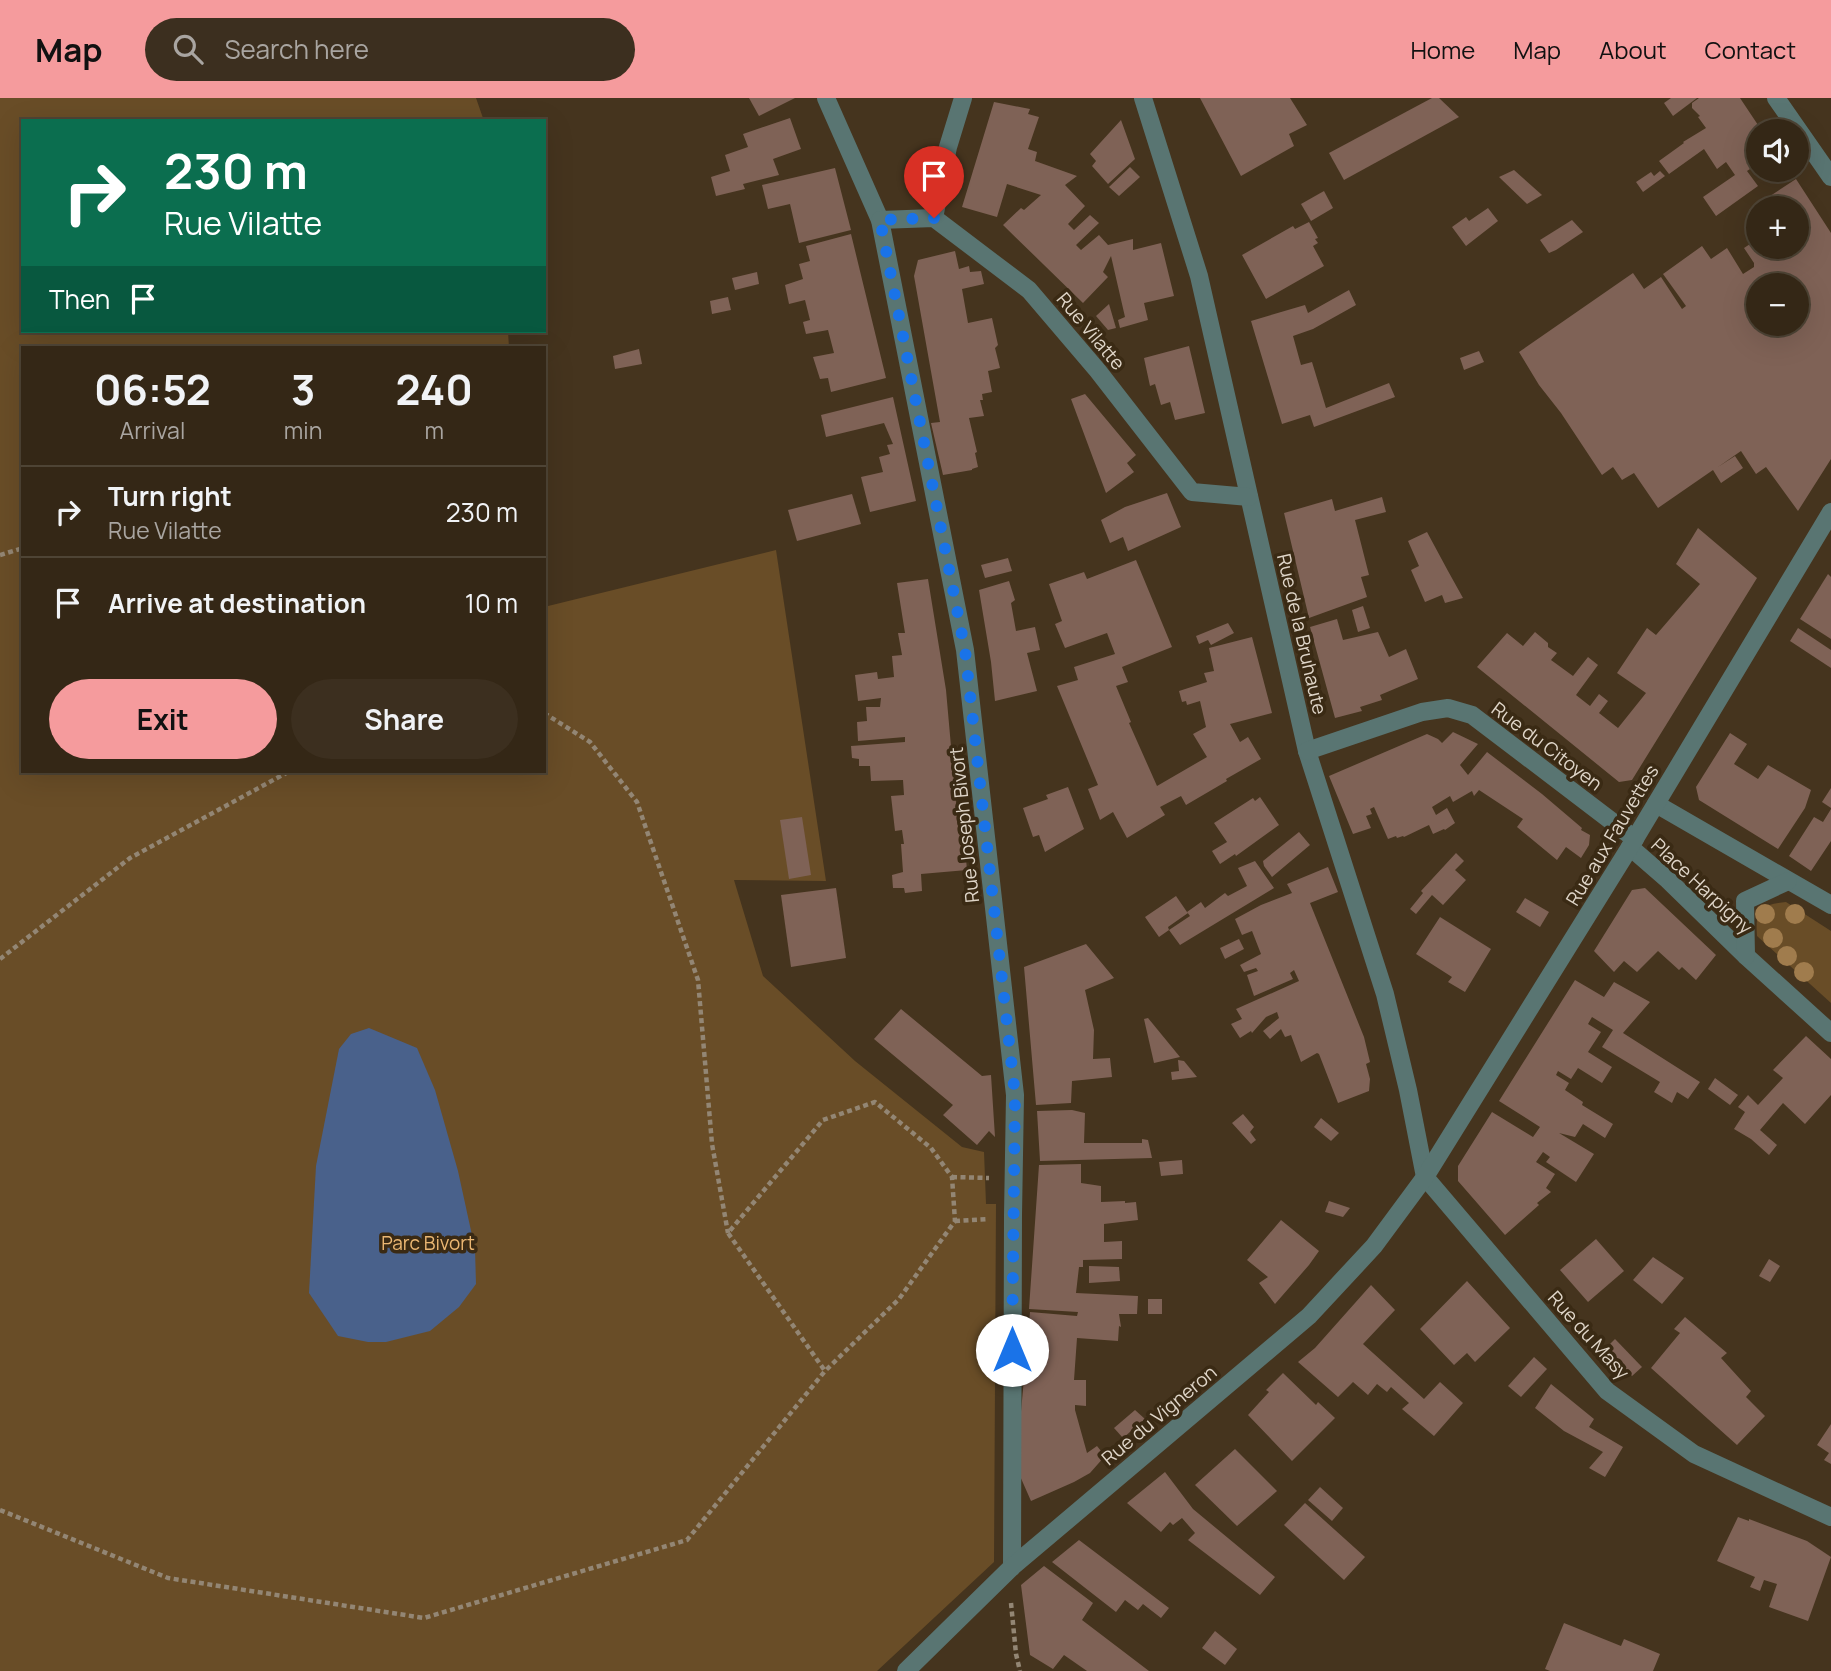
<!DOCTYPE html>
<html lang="en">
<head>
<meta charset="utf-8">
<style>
  :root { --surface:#342716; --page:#3c2f1f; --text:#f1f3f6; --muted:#a9a5a1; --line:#4e4435; --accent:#f59b9d }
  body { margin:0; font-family:Manrope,sans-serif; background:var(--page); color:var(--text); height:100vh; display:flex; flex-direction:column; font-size:26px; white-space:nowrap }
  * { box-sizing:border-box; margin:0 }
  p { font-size:23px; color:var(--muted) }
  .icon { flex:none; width:38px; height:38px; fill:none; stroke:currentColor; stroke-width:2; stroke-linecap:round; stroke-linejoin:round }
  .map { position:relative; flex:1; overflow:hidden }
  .details { position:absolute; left:21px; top:248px; width:525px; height:427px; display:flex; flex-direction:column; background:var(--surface); border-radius:0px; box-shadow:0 7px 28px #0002,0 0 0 2px var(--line) }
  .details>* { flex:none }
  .top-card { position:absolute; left:21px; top:21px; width:525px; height:214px; border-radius:0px; box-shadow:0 7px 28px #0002,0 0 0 2px var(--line); background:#0b6e4f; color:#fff; overflow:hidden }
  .fabs { position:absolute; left:1746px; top:21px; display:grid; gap:14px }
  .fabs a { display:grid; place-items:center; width:63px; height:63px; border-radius:50%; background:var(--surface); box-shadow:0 7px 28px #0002,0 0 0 2px var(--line); font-size:35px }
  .pin { position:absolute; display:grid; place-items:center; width:60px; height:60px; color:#fff; margin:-72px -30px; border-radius:50% 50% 50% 0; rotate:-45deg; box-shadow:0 0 7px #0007 }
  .pin .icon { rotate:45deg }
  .me { position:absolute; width:77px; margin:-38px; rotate:0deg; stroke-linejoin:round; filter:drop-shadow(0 0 5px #0008) }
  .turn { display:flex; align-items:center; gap:24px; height:147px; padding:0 28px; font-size:32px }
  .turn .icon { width:91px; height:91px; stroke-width:2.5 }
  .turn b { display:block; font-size:49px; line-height:60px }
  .then { display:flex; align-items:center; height:66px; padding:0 28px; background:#0003; gap:14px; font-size:26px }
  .eta { display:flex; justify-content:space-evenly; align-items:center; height:119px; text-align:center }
  .eta b { font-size:42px; font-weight:700; line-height:49px }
  .primary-button { display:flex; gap:14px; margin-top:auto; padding:14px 28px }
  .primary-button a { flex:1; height:80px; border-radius:42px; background:var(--accent); color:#111; font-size:28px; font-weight:700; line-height:80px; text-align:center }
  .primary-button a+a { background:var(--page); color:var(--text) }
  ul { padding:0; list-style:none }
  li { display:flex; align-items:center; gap:21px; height:91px; padding:0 28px; border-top:2px solid var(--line) }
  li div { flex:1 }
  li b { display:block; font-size:26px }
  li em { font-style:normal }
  header { display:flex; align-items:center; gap:42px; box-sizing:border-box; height:98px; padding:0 35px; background:var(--accent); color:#111 }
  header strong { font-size:33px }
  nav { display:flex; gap:38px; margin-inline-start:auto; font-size:24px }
  .search { width:490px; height:63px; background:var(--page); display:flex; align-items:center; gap:18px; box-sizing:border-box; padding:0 24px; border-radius:38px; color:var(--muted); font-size:26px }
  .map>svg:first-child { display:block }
  .green { fill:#694d27 }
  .water { fill:#49618b }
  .building { fill:#7f6256; fill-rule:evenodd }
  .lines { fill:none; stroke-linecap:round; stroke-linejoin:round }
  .path { stroke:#938674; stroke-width:4.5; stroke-dasharray:5 3.5; stroke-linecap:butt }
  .minor { stroke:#597572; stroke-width:18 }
  .tree { fill:#a07c4d }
  .route { stroke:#1a73e8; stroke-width:12; stroke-dasharray:0 21.6 }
  .labels { text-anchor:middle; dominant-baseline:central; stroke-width:7; stroke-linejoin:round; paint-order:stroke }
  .street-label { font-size:19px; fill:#dfd5c8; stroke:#3a2a14 }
  .park-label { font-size:19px; fill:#ebb773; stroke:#3a2a14 }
</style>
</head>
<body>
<header>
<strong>Map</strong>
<div class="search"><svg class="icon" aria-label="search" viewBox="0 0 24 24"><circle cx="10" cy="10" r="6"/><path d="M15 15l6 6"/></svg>Search here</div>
<nav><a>Home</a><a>Map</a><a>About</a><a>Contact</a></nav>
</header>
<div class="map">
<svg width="1831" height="1573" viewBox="0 0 1831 1573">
  <rect width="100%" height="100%" fill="#45341e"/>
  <g class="green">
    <polygon points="0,0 476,0 484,23 23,23 23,233 508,233 509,250 23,250 23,674 544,674 544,509 776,452 826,783 734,782 763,878 855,963 962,1049 984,1054 986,1106 996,1106 994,1464 877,1573 0,1573"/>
    <path d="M1786 804 1831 833V905L1757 838C1755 811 1760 807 1786 804Z"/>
  </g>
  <polygon class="water" points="369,930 417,950 435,992 458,1073 475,1151 476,1186 459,1209 430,1233 386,1244 368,1244 338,1238 309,1195 316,1068 339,951 351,936"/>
  <g class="building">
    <polygon points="749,0 795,0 759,18"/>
    <polygon points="1200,0 1290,0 1307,27 1289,36 1294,48 1241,78"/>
    <polygon points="1432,0 1439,0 1459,19 1344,82 1329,55"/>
    <polygon points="1671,0 1697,0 1673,18 1664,5"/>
    <polygon points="1699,0 1740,0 1762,33 1759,33 1759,65 1747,73 1758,88 1716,118 1703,99 1735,77 1726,64 1717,71 1704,51 1669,76 1659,63 1684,45 1683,44 1706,30 1698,19 1700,18 1692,10 1692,5"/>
    <polygon points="994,4 1030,11 1028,16 1039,19 1028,51 1037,54 1035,63 1077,78 1065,87 1085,108 1068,126 1074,132 1090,117 1099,125 1076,147 1081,152 1099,137 1108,147 1133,141 1133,152 1161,145 1174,198 1144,205 1148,222 1120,230 1118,222 1125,219 1111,158 1103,174 1108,179 1083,205 1003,127 1021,110 1024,112 1041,97 1007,86 997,119 962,109"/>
    <polygon points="790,20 801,51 773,61 779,77 743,86 745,91 716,98 711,79 730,73 725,57 748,49 743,36"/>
    <polygon points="1121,22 1135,61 1108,86 1092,68 1096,63 1090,56"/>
    <polygon points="1130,69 1140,79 1119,98 1109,89"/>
    <polygon points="835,70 851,132 799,145 790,106 768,111 762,87"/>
    <polygon points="1514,72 1542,97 1527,106 1499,79"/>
    <polygon points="1660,73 1665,78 1643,94 1636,84 1651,74 1654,78"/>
    <path d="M1796 81 1831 135V361L1798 413 1766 369 1756 376 1741 353 1718 369 1735 358 1743 370 1721 385 1713 372 1658 410 1634 375 1622 382 1613 369 1602 377 1561 315 1539 287 1519 254 1633 175 1644 191 1661 179 1682 211 1686 208 1663 176 1702 148 1711 161 1727 150 1743 176 1754 169V165L1744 150 1759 140V149H1797V110H1759V126L1749 112ZM1759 187H1797V226H1759Z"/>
    <polygon points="1324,93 1333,110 1311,123 1301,106"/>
    <polygon points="1488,110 1498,123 1466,148 1452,129 1466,119 1469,123"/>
    <polygon points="1572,122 1583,134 1556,152 1549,155 1540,142"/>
    <polygon points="1309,124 1318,140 1315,141 1318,145 1313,148 1324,168 1266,201 1242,157 1293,128 1295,131"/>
    <polygon points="851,136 886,280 831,294 828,280 820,281 813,259 834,255 828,232 806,236 803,224 810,222 805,202 789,206 785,187 803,181 799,166 810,163 806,148"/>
    <polygon points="955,153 959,171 969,168 970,174 981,173 984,186 962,191 968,225 992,220 998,247 995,250 1000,270 988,273 992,294 982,296 983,302 980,302 984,318 969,320 977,354 975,355 978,369 972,371 972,372 943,377 931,325 940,324 914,178 918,162"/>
    <polygon points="757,174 759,186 735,192 732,180"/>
    <polygon points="1349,192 1356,207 1313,231 1293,238 1301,267 1312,264 1326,310 1389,285 1395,299 1314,329 1310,317 1282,326 1251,223 1305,207 1308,215"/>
    <polygon points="728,199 731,212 712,216 710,203"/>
    <polygon points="1109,206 1116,230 1108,232 1096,218"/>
    <polygon points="1189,248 1205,315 1175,322 1170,304 1161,307 1155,286 1150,288 1144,260"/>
    <polygon points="639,251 642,266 615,271 613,258"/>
    <polygon points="1479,253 1484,264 1464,272 1460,260"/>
    <polygon points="1085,296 1136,357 1127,365 1134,374 1106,395 1071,301"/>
    <polygon points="893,299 916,403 870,414 861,379 883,374 879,359 890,356 887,347 893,346 884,325 826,339 821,317"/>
    <polygon points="1167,395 1181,429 1128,453 1123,439 1110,445 1101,422 1125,409"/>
    <polygon points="852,396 861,426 797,443 788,412"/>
    <polygon points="1382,399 1386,414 1355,422 1369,477 1361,479 1367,499 1309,520 1284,415 1332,401 1335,413"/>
    <polygon points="1698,430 1757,480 1632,682 1619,684 1477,569 1507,535 1523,548 1535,534 1548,545 1548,549 1557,555 1551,562 1573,578 1588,559 1598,567 1576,597 1590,608 1599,596 1608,603 1599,615 1618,630 1646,595 1617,575 1647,530 1656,537 1700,486 1676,466"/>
    <polygon points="1427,434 1448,473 1463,500 1445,505 1442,497 1425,504 1411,472 1419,468 1408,443"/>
    <polygon points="1008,460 1012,473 985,480 981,467"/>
    <polygon points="1136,462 1172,549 1122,569 1128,584 1116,588 1131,624 1129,625 1157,688 1207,659 1193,636 1206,629 1200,603 1187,607 1186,603 1182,604 1179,593 1207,584 1204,575 1214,573 1209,550 1252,539 1272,615 1230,626 1240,644 1248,639 1261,661 1226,681 1227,683 1186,707 1181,698 1160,709 1165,717 1127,740 1113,714 1100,722 1088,691 1098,687 1057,588 1078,582 1074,569 1115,556 1107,535 1065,550 1055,526 1062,523 1049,486 1084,474 1087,481"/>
    <polygon points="1828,476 1831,479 1831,541 1800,521"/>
    <polygon points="928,481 946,592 958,727 963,727 967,772 921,776 922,793 905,795 904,790 893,790 892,777 903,774 901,746 904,746 902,732 895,733 891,698 904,697 903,682 871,683 870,668 859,668 859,661 852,660 851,648 905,644 905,639 858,643 857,624 867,623 866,609 880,609 881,600 858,603 855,577 877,574 878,581 894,579 892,558 902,557 898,535 905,535 897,485"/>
    <polygon points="1009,483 1015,502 1011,505 1016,533 1035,529 1040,552 1027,555 1037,593 995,603 991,564 979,492"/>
    <polygon points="1363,508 1370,530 1358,534 1352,512"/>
    <polygon points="1337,521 1343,542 1378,534 1389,559 1406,551 1418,581 1380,597 1382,602 1360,609 1362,613 1335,620 1310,529"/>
    <polygon points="1228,525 1234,535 1211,547 1208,542 1199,546 1196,538"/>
    <polygon points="1798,530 1831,552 1831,570 1790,543"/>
    <polygon points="1453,634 1478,646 1460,667 1468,677 1487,654 1542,696 1582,730 1581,732 1590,737 1589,747 1581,760 1566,749 1557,762 1517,729 1523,721 1479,692 1474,698 1472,693 1453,704 1450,698 1432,709 1436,717 1447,710 1455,725 1445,732 1444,731 1433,736 1429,727 1404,739 1403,738 1397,740 1396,738 1388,741 1374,709 1370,711 1372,716 1366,718 1371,730 1353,736 1329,678 1427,636 1438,641 1442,645"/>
    <polygon points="1730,635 1747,646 1734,666 1758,681 1768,667 1811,692 1805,710 1778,751 1699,702 1696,689"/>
    <polygon points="1068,689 1084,731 1045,754 1039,737 1033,739 1023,710 1048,701 1046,697"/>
    <polygon points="1831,690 1831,710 1822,704"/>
    <polygon points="1260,699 1279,727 1236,758 1235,756 1220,766 1212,753 1227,744 1214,725 1253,700 1255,703"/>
    <polygon points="1831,711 1831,743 1811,773 1789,758 1814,719 1823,724"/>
    <polygon points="802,719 811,777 789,781 780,722"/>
    <polygon points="1299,734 1310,747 1272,779 1264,768 1263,763"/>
    <polygon points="1456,755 1464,763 1455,772 1466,782 1443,807 1432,797 1416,816 1410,811 1423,795 1421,793"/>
    <path d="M1255 763 1274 790 1180 847 1169 832 1159 839 1145 819 1176 798 1187 814 1201 804 1205 810 1225 795 1228 798 1247 788 1238 770ZM1187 814 1190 818 1169 832 1168 829 1188 815Z"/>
    <polygon points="1328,769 1338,794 1310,805 1364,939 1370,964 1366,966 1370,981 1369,993 1338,1005 1319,956 1317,955 1301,964 1291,937 1285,939 1281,931 1270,941 1263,933 1279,920 1277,914 1266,919 1252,935 1251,933 1240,940 1231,926 1242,921 1236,911 1299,883 1294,872 1290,875 1293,881 1254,898 1247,877 1258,873 1256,870 1244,874 1240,867 1261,856 1252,833 1242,837 1235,821 1261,807 1292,795 1287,786"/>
    <polygon points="836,790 846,860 791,869 781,797"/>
    <polygon points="1645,790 1716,857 1696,882 1682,869 1679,872 1658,853 1637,874 1624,863 1614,874 1594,853 1632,792"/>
    <polygon points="1525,800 1549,814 1540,829 1516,814"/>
    <polygon points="1440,819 1491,851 1465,894 1448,884 1452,879 1416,856"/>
    <polygon points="1239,841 1244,851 1225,861 1220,850"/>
    <polygon points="1086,846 1114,880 1085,892 1094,932 1093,961 1110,960 1112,979 1072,983 1071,1005 1036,1007 1024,869"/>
    <polygon points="1575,882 1604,899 1614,884 1650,904 1623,935 1700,984 1688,1001 1677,994 1672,1005 1654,994 1660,984 1602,949 1613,932 1592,919 1588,926 1601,934 1588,954 1612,969 1602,985 1578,970 1571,981 1558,973 1556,977 1569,985 1565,992 1583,1004 1582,1007 1613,1026 1605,1040 1583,1026 1575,1039 1559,1035 1594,1056 1576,1084 1546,1064 1550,1059 1543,1054 1536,1064 1555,1076 1546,1090 1551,1094 1537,1105 1539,1107 1505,1137 1458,1083 1458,1068 1492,1014 1533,1039 1540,1029 1499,1003"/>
    <polygon points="901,911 982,978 991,977 995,1039 989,1033 977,1047 943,1017 953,1007 874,941"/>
    <polygon points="1148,920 1180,959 1154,965 1144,921"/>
    <polygon points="1806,938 1831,961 1831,997 1805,1026 1783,1005 1760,1032 1777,1047 1769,1057 1751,1041 1734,1031 1745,1014 1738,1009 1748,997 1758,1007 1783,980 1773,972"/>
    <polygon points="1178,962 1184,963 1197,979 1172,982 1171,974 1179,973"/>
    <polygon points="1715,980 1738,997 1730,1007 1708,991"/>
    <polygon points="1072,1012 1085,1015 1084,1045 1142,1045 1142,1041 1148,1042 1152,1060 1040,1063 1037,1013"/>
    <polygon points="1243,1016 1254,1029 1250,1034 1256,1042 1251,1046 1232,1025"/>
    <polygon points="1321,1020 1339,1035 1331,1043 1314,1029"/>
    <polygon points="1182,1062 1183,1076 1161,1078 1159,1064"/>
    <polygon points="1081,1066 1081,1085 1101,1088 1101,1104 1125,1103 1125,1105 1136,1104 1138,1122 1104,1126 1104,1144 1122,1143 1122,1161 1083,1162 1083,1169 1079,1169 1076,1195 1138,1198 1137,1216 1119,1216 1121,1229 1119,1228 1118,1243 1077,1240 1074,1282 1086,1282 1086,1308 1075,1307 1075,1312 1087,1355 1097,1348 1105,1358 1090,1375 1074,1384 1031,1403 1016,1369 1030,1214 1077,1218 1078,1214 1029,1211 1039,1067"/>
    <polygon points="1329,1103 1350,1110 1343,1119 1325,1114"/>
    <polygon points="1281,1122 1319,1153 1309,1167 1275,1206 1259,1185 1268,1179 1247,1162"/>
    <polygon points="1596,1141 1624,1173 1588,1204 1560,1172"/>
    <polygon points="1653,1159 1684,1180 1662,1206 1633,1182"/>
    <polygon points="1769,1161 1780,1168 1770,1184 1759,1178"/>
    <polygon points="1089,1168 1119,1169 1120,1183 1089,1185"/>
    <polygon points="1467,1183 1510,1230 1475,1264 1467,1255 1454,1267 1420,1231"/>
    <polygon points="1371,1187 1395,1212 1363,1246 1424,1301 1440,1284 1463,1305 1434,1338 1402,1311 1409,1305 1391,1289 1387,1294 1377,1286 1368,1297 1353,1284 1338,1299 1298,1264 1315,1250"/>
    <rect x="1148" y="1201" width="14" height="15"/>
    <polygon points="1685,1219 1727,1255 1721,1260 1751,1293 1746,1299 1765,1318 1737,1347 1651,1270 1680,1235 1674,1231"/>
    <polygon points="1615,1241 1642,1269 1632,1278 1606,1250"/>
    <polygon points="1534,1259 1547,1271 1521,1299 1508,1288"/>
    <polygon points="1283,1275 1316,1307 1318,1304 1335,1320 1292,1363 1248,1317 1269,1294 1266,1292"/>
    <polygon points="1551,1286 1594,1321 1589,1329 1623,1349 1605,1379 1589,1370 1603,1354 1564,1333 1535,1310"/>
    <polygon points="1135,1312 1145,1321 1123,1340 1114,1330"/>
    <polygon points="1831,1326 1831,1366 1824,1362 1829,1355 1817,1347"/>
    <polygon points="1235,1351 1277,1393 1237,1428 1195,1387"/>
    <polygon points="1165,1374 1193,1411 1275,1479 1260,1497 1188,1442 1195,1435 1182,1420 1173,1427 1170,1424 1161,1434 1127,1405"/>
    <polygon points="1320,1389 1343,1410 1332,1423 1308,1402"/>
    <polygon points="1305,1405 1365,1459 1344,1482 1284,1427"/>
    <polygon points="1738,1419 1749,1423 1749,1421 1807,1443 1831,1459 1808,1523 1769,1509 1777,1486 1764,1482 1760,1493 1750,1489 1755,1479 1717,1463"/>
    <polygon points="1079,1442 1169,1510 1161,1520 1143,1506 1138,1512 1125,1502 1116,1514 1052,1464"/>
    <polygon points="1044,1468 1093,1505 1082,1522 1149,1573 1087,1573 1064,1557 1053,1571 1030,1557 1021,1487"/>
    <polygon points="1564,1525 1621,1548 1624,1541 1660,1556 1653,1573 1550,1573 1545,1571"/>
    <polygon points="1215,1533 1237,1551 1225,1567 1202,1550"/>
  </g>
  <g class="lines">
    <g class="path">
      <polyline points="0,457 23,450"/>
      <polyline points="544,615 590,644 637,704 698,882 712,1046 728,1135"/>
      <polyline points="0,861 130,760 288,674"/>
      <polyline points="952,1079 989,1080"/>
      <polyline points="955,1123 988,1121"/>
      <polyline points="0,1412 168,1480 424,1520 687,1442 825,1273 899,1201 955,1123 952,1079 931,1050 875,1004 823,1022 728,1135 825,1273"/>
      <polyline points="1011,1505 1016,1556 1020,1573"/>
    </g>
    <g class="minor">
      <polyline points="826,0 880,122 965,552 1015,997 1013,1117 1012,1469"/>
      <polyline points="1143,0 1199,178 1307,653 1385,896 1408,992 1425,1079 1607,1293 1694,1356 1831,1419"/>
      <polyline points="1776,0 1831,79"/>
      <polyline points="934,120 948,49 963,0"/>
      <polyline points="880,122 934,120 1029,192 1098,273 1192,394 1249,399"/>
      <polyline points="1307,653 1422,614 1448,610 1472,617 1635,741"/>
      <polyline points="1656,706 1831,807"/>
      <polyline points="1630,749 1668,782 1746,858 1831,935"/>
      <polyline points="1746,858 1745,803 1788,783"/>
      <polyline points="906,1573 1012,1469 1309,1218 1374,1148 1425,1079 1630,749 1831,414"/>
    </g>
  </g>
  <g class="tree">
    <circle cx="1765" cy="816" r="10"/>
    <circle cx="1795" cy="816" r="10"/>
    <circle cx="1773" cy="840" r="10"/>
    <circle cx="1787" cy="858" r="10"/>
    <circle cx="1804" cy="874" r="10"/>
  </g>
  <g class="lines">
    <polyline class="route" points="934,120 880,122 965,552 1015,997 1012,1252"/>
  </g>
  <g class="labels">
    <g class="street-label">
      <text transform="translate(1091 233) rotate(50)">Rue Vilatte</text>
      <text transform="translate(1302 536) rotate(77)">Rue de la Bruhaute</text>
      <text transform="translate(1547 648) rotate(37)">Rue du Citoyen</text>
      <text transform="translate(964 727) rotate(-96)">Rue Joseph Bivort</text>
      <text transform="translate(1612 737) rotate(-59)">Rue aux Fauvettes</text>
      <text transform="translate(1702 788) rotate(43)">Place Harpigny</text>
      <text transform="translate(1589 1237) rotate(48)">Rue du Masy</text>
      <text transform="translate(1159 1317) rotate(-40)">Rue du Vigneron</text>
    </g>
    <g class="park-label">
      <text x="428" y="1145">Parc Bivort</text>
    </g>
  </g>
</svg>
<div class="fabs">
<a><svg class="icon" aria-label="sound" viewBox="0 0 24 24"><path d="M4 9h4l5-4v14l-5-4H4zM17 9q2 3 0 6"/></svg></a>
<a>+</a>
<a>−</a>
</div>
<div class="pin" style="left:934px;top:120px;background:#d93025"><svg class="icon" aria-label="arrive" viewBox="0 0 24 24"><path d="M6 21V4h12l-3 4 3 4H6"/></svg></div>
<svg class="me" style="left:1012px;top:1252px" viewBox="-20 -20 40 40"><circle r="19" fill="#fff"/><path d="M0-13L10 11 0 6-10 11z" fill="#1a73e8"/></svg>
<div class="top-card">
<div class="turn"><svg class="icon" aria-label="right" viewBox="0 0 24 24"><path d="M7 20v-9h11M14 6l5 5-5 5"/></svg><div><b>230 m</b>Rue Vilatte</div></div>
<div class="then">Then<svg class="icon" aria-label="arrive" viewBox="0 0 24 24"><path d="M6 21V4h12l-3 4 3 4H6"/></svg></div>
</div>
<section class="details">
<div class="eta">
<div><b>06:52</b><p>Arrival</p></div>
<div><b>3</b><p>min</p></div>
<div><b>240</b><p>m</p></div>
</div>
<ul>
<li><svg class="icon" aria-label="right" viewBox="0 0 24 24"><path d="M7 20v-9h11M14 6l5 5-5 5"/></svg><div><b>Turn right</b><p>Rue Vilatte</p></div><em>230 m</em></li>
<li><svg class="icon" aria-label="arrive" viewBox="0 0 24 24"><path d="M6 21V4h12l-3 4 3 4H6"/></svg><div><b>Arrive at destination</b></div><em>10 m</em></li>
</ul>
<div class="primary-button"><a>Exit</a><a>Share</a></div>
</section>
</div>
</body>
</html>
